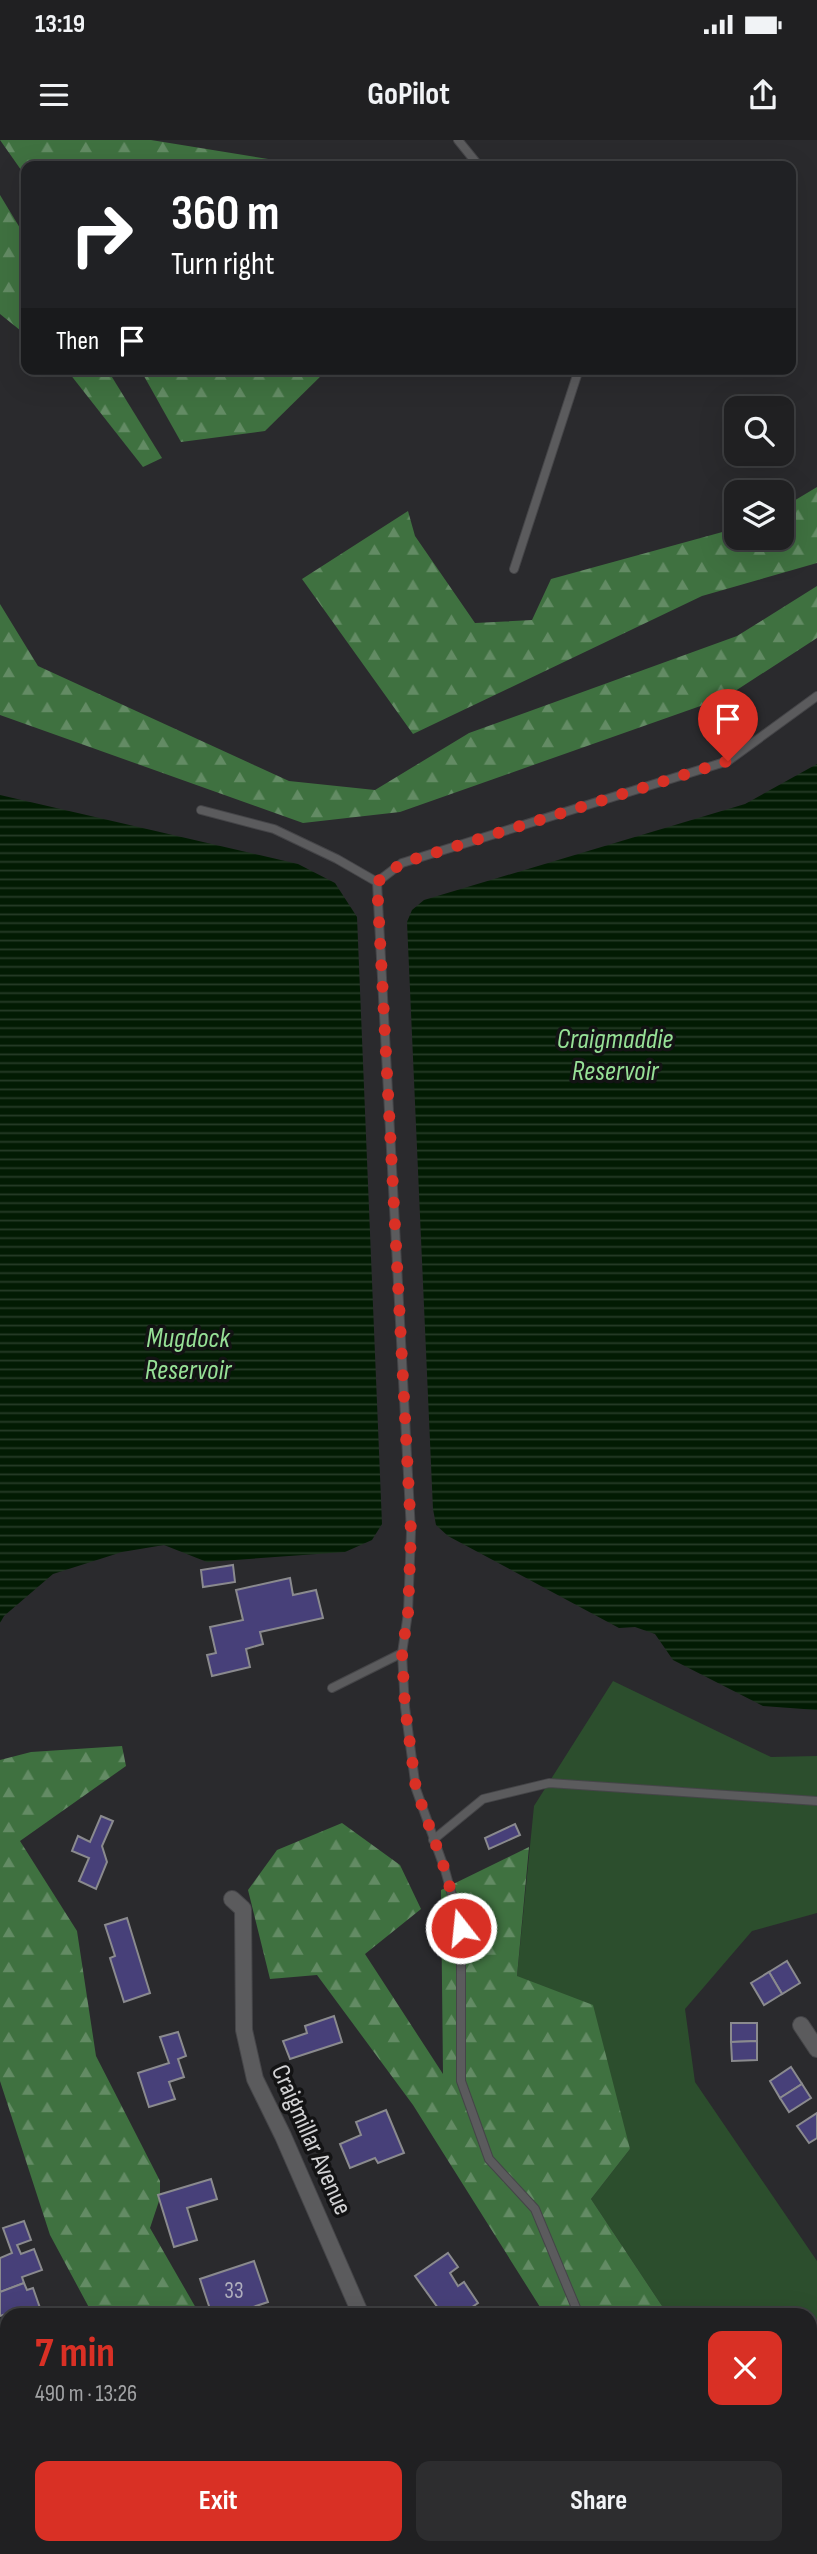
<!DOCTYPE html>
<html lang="en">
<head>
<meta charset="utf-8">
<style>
  :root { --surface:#202022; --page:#2d2d2f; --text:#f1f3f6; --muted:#a2a3a5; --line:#3d3e40; --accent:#d93025 }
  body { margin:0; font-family:"Sofia Sans Condensed",sans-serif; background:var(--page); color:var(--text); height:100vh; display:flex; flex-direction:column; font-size:26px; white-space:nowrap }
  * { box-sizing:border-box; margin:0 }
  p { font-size:23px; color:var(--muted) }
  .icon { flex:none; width:38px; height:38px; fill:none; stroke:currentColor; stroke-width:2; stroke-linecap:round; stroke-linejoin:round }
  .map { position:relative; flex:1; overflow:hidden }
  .sheet { position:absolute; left:0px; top:2168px; width:817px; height:247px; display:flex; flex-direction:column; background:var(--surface); border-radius:21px 21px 0 0; box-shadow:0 7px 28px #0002,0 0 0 2px var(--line) }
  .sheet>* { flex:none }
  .banner { position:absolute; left:21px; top:21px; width:775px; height:214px; border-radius:14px; box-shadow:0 7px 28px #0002,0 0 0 2px var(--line); background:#202124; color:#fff; overflow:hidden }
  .controls { position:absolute; left:724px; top:256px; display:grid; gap:14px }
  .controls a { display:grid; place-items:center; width:70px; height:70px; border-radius:14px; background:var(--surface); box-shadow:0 7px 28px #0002,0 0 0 2px var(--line); font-size:35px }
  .pin { position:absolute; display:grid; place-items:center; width:60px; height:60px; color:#fff; margin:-72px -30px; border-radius:50% 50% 50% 0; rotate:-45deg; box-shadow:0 0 7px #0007 }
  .pin .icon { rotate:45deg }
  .me { position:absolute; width:77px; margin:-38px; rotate:344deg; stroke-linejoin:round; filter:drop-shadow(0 0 5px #0008) }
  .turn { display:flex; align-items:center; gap:24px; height:147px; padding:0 35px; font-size:32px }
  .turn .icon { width:91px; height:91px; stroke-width:2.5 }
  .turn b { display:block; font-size:49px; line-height:60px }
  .then { display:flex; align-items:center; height:66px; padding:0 35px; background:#0003; gap:14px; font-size:26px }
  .round { display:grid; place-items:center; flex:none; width:74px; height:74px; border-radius:14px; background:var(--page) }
  .headline { display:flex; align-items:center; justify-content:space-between; height:119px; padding:0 35px }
  h1 { font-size:42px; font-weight:700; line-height:52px; color:var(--accent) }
  .button { display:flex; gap:14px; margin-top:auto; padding:14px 35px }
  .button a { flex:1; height:80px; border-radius:14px; background:var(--accent); color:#fff; font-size:28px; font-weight:700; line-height:80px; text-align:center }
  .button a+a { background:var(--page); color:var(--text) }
  .status { display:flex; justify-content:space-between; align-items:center; height:49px; padding:0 35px; background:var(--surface); direction:ltr }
  .status svg { height:19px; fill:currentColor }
  header { display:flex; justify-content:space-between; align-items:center; height:91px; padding:0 35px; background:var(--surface); font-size:32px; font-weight:700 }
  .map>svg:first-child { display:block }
  .grass { fill:#2c4e2d }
  .forest { fill:url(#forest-firs) }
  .water { fill:url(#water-rules) }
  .building { fill:#474079; stroke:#8a8a8e; stroke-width:2 }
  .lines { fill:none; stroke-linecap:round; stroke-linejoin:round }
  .service-casing { stroke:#454548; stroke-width:10 }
  .minor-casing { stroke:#454548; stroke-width:18 }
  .service { stroke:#5b5b5d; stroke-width:8 }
  .minor { stroke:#5b5b5d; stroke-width:16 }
  .route { stroke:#d93025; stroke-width:12; stroke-dasharray:0 21.6 }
  .labels { text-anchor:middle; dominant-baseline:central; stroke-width:7; stroke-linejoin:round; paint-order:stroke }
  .number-label { font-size:23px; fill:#afaebd }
  .street-label { font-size:26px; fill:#d2d2d4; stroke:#131314 }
  .water-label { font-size:28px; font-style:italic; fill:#96e096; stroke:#131314 }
</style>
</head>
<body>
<div class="status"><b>13:19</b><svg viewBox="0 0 49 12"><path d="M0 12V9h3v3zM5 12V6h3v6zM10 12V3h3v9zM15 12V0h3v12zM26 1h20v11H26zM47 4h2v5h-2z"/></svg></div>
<header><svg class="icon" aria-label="menu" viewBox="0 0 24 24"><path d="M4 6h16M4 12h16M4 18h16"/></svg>GoPilot<svg class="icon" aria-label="share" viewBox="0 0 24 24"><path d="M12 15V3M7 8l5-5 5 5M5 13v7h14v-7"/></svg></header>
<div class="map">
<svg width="817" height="2414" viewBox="0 0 817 2414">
  <defs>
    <pattern id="forest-firs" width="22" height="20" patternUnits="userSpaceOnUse" patternTransform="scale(1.75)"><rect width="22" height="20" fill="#3f7140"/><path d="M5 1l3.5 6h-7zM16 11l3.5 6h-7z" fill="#638b64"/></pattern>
    <pattern id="water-rules" width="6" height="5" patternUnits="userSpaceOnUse" patternTransform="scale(1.75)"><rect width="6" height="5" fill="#021b03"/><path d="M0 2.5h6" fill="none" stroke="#263b27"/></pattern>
  </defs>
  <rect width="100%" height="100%" fill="#2a2a2d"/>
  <polygon class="grass" points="613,1541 771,1617 817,1616 817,1773 752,1791 685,1869 695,1942 817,2121 817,2332 810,2335 810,2175 668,2175 591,2059 630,2009 517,1836 534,1666"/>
  <g class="forest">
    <polygon points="0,0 151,0 312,26 26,26 26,37"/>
    <polygon points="0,55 26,98 26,195 0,174"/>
    <polygon points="66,229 107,229 162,318 143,327"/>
    <polygon points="140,229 328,229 265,291 181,302"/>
    <polygon points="817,347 817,423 702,456 413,594 302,439 408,371 415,396 475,483 532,480 551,439 737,388 737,397 782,397 782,368"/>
    <polygon points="817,446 817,498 726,557 400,672 303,683 0,575 0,464 38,526 289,641 375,650 469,593 737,496"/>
    <polygon points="122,1606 126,1626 20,1701 77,1791 96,1916 160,2041 160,2058 150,2088 200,2175 93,2175 50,2095 0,1941 0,1620 31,1612"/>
    <polygon points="342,1683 400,1725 421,1769 365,1814 443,1934 441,1750 529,1707 517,1836 593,1865 630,2009 591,2059 668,2175 545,2175 413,1965 317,1835 270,1839 248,1750 277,1710"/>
    <polygon points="817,2332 817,2414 579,2414 590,2408 810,2408 810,2335"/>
    <polygon points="168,2408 315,2408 307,2414 169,2414"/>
  </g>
  <g class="water">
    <polygon points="817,624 817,1570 763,1566 673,1520 655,1494 635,1487 619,1488 448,1396 436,1385 433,1369 407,782 412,770 424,760 745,664"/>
    <polygon points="0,655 298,724 335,743 357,777 382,1384 372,1400 345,1412 207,1422 164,1405 122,1412 53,1434 4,1476 0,1483"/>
  </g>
  <g class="building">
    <polygon points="233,1425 235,1442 203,1447 201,1430"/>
    <polygon points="290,1438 293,1455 316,1450 323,1478 260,1492 263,1504 246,1509 250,1527 212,1536 207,1515 216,1513 210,1487 243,1480 236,1450"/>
    <polygon points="101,1676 113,1681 102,1706 107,1722 96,1749 79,1741 89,1718 72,1711 78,1696 90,1702"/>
    <polygon points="515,1684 520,1695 489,1709 485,1698"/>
    <polygon points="127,1778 150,1853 124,1862 110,1818 115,1816 105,1785"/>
    <polygon points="787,1821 800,1843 782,1854 769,1832"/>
    <polygon points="769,1832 782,1854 764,1865 751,1843"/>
    <polygon points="334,1876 342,1902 290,1919 283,1901 307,1893 305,1886"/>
    <polygon points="731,1883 757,1883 757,1901 731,1902"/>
    <polygon points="178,1892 186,1916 178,1919 184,1937 169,1942 175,1959 149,1967 138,1933 169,1923 160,1897"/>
    <polygon points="757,1901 757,1920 732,1921 731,1902"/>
    <polygon points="791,1927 802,1944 780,1958 770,1941"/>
    <polygon points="802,1944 811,1958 789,1972 780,1958"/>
    <polygon points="386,1970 404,2013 378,2023 375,2018 350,2028 340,2004 361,1995 356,1982"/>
    <polygon points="817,1973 817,1998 809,2003 797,1986"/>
    <polygon points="211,2039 217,2059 187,2068 197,2100 174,2107 158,2055"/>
    <polygon points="24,2081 31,2100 17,2105 21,2114 34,2109 42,2130 22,2137 24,2143 0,2152 0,2118 12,2113 3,2088"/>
    <polygon points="448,2113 458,2127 450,2133 458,2146 464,2142 478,2163 468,2170 472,2175 443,2175 415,2136"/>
    <polygon points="254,2121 268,2162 235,2173 236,2175 212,2175 200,2139"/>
    <polygon points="24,2143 27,2150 33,2148 40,2168 21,2175 6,2174 0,2176 0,2152"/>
    <polygon points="123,2408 151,2408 154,2414 109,2414"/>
    <polygon points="446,2408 474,2408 478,2414 440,2414 447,2410"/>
  </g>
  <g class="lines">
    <defs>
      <g id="service">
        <polyline points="458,0 479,26"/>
        <polyline points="514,429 579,229"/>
        <polyline points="201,670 274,689 337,719 377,742"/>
        <polyline points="332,1548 402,1513"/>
        <polyline points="433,1700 483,1659 549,1643 817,1661"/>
        <polyline points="579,2175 535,2069 489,2019 461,1941 461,1788 445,1730 416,1649 405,1567 402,1513 408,1473 411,1392 377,742 402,723 728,621 817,556"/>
        <polyline points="705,2408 709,2414"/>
      </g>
      <g id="minor">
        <polyline points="232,1759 243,1769 244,1890 255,1939 283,1996 361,2175"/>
        <polyline points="801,1885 817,1909"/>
        <polyline points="0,2380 7,2385"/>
        <polyline points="36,2408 43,2414"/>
        <polyline points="366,2408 367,2414"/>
      </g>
    </defs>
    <use href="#service" class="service-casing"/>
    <use href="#minor" class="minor-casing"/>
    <use href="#service" class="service"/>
    <use href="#minor" class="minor"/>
  </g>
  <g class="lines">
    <polyline class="route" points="461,1788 445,1730 416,1649 405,1567 402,1513 408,1473 411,1392 377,742 402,723 728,621"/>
  </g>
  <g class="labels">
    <g class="number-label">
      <text x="234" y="2151">33</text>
    </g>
    <g class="street-label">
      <text transform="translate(311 2000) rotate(66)">Craigmillar Avenue</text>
    </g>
    <g class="water-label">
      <text x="615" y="899">Craigmaddie<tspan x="615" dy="32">Reservoir</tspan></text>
      <text x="188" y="1198">Mugdock<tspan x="188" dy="32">Reservoir</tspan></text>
    </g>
  </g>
</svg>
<div class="controls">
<a><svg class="icon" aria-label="search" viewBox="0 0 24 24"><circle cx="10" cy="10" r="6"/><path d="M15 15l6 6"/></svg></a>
<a><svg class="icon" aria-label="layers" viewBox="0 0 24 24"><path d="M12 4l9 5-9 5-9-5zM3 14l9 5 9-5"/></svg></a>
</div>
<div class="pin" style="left:728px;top:621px;background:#d93025"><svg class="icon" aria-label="arrive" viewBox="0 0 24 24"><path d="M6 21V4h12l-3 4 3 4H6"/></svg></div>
<svg class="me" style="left:461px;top:1788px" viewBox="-20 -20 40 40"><circle r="17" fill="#d93025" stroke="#fff" stroke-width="3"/><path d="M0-11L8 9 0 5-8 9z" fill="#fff"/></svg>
<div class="banner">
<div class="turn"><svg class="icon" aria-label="right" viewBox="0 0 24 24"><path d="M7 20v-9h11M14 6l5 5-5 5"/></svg><div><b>360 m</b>Turn right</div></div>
<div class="then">Then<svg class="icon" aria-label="arrive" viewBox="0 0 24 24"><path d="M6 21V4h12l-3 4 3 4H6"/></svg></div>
</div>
<section class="sheet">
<div class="headline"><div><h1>7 min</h1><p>490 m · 13:26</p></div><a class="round" style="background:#d93025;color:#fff"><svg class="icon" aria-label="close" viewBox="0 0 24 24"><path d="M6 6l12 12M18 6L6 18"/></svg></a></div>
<div class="button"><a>Exit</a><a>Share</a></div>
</section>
</div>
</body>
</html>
